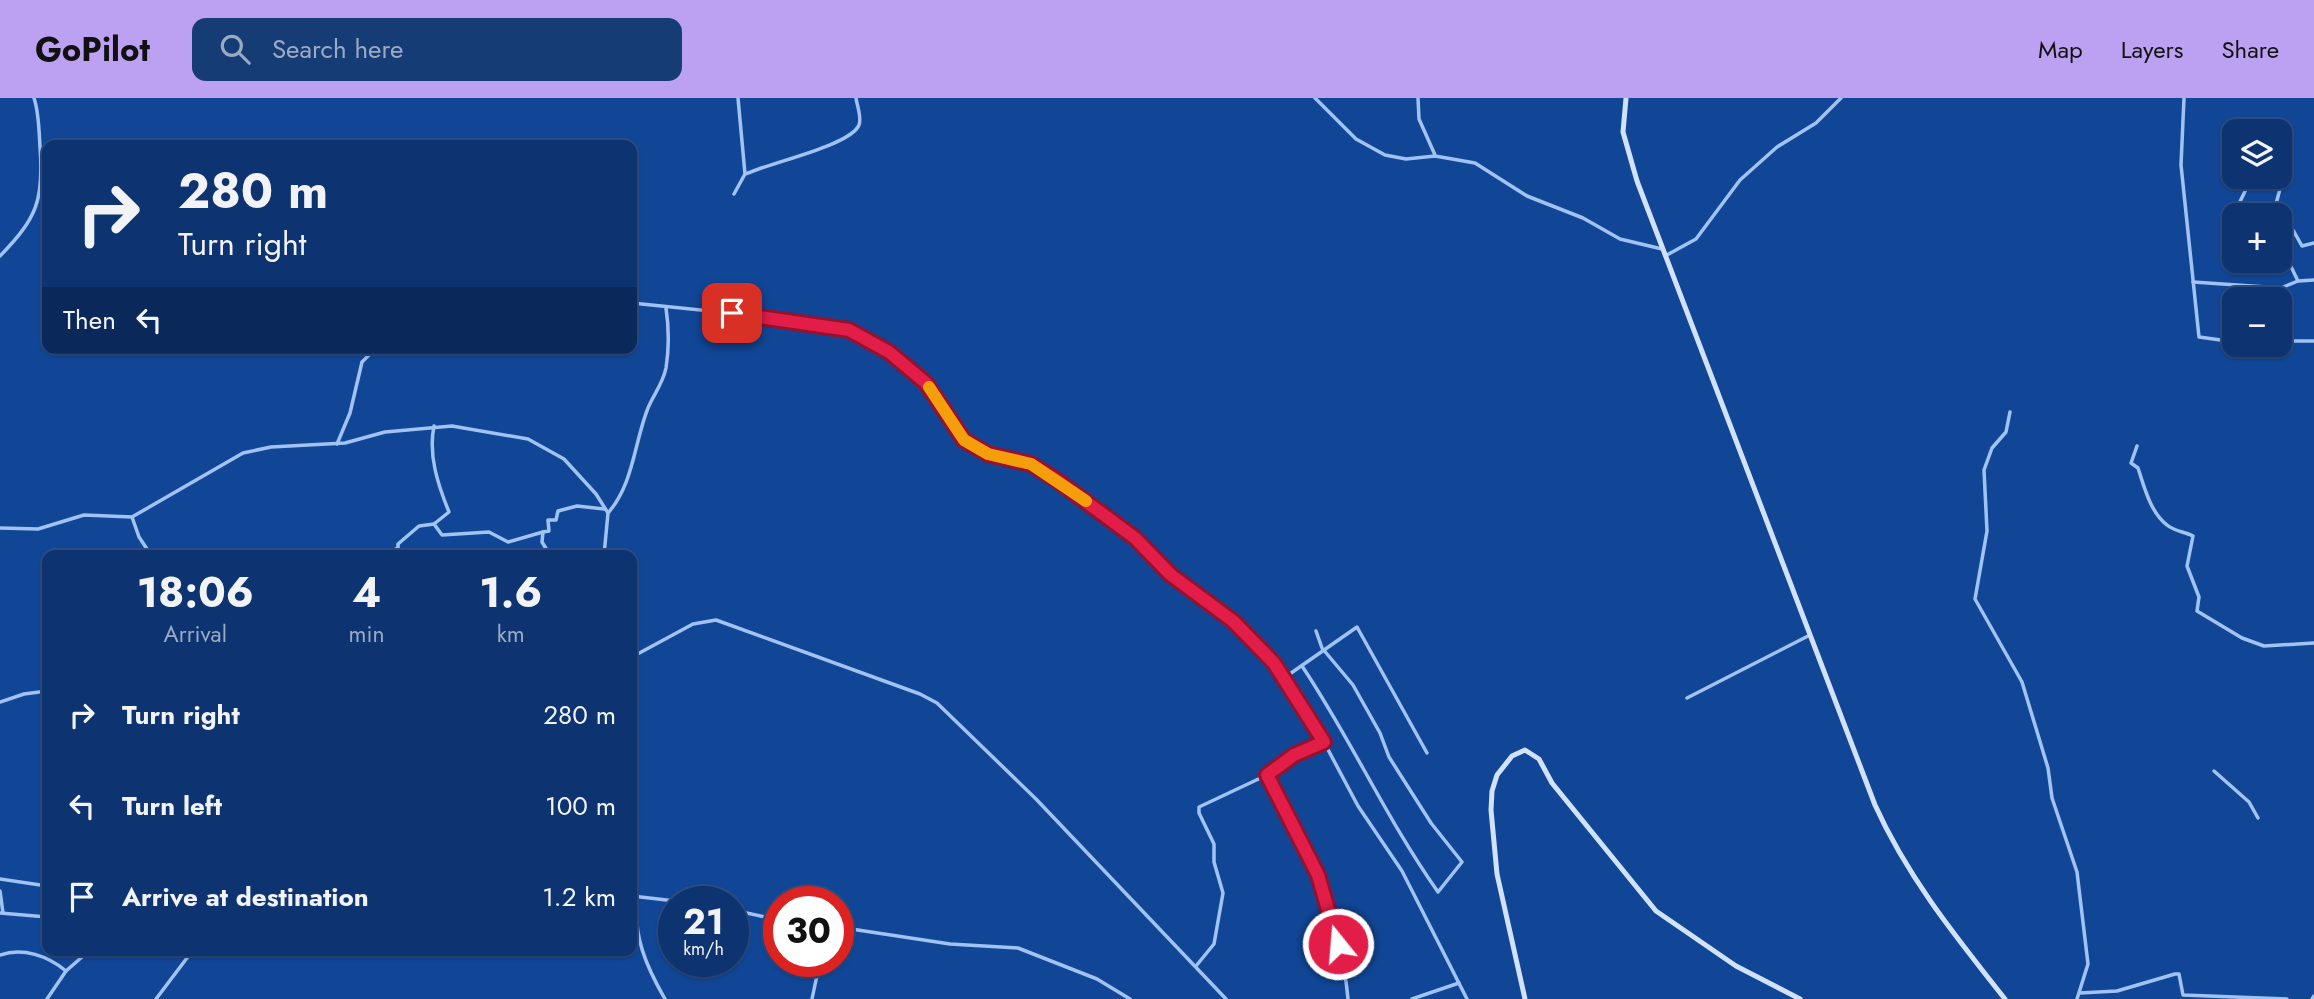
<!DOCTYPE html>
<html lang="en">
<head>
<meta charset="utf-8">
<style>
  :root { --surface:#0d3471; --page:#163c76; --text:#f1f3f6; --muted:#9aaac3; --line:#2d4f84; --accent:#bca0f2 }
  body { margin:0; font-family:Jost,sans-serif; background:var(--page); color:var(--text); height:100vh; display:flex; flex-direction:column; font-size:26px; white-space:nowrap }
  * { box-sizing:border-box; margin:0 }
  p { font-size:23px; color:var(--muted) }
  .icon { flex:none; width:38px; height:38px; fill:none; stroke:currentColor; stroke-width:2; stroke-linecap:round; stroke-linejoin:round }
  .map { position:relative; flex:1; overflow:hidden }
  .panel { position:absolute; left:42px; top:452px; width:595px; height:406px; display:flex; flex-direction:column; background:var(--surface); border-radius:14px; box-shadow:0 2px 5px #0004,0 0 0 2px var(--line) }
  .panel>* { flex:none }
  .banner { position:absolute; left:42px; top:42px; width:595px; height:214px; border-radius:14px; box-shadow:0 2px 5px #0004,0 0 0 2px var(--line); background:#0d3471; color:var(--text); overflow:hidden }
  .fabs { position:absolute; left:2222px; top:21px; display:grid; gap:14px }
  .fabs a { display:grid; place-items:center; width:70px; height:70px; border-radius:14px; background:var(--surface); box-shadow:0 2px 5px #0004,0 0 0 2px var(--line); font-size:35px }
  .speed { position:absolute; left:658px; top:788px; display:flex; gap:14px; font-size:35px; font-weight:700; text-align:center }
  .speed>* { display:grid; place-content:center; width:91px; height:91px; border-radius:50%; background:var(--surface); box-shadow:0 2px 5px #0004,0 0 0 2px var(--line); line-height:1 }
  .speed small { font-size:18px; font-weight:400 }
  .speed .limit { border:10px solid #d22; background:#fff; color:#111 }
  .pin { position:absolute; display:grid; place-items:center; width:60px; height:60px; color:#fff; margin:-30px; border-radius:14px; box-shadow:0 4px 10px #0006 }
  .me { position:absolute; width:77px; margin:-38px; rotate:343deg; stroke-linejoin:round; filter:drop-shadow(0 0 5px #0008) }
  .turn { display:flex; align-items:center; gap:24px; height:147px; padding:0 21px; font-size:32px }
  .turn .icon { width:91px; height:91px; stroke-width:2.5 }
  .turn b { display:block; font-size:49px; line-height:60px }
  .then { display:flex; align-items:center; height:66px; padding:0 21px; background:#0003; gap:14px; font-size:26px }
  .eta { display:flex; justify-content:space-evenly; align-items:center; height:119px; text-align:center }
  .eta b { font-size:42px; font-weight:700; line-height:49px }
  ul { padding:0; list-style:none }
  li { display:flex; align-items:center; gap:21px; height:91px; padding:0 21px }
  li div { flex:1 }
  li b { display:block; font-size:26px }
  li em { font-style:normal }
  header { display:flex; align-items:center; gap:42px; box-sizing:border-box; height:98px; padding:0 35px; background:var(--accent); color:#111 }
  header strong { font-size:33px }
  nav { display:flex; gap:38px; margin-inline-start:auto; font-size:24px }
  .search { width:490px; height:63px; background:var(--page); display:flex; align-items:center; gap:18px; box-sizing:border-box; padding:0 24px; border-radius:14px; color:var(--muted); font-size:26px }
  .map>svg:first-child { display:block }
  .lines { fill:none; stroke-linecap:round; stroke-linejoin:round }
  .street { stroke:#a1c3f4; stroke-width:3.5 }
  .secondary { stroke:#d0e2fd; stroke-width:5 }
  .route-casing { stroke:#92132f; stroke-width:18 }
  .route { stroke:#e11d48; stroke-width:12 }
  .slow { stroke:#f59e0b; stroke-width:12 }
</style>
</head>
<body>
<header>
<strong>GoPilot</strong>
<div class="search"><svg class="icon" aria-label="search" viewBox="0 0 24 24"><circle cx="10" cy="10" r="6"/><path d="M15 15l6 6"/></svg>Search here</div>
<nav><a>Map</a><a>Layers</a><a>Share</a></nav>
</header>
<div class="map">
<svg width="2314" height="901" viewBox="0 0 2314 901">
  <rect width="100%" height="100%" fill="#114697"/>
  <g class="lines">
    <g class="street">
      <polyline points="738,0 745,76"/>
      <polyline points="1315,0 1356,41 1385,57 1406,61 1435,58 1475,65 1527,98 1583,120 1620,141 1662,151"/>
      <polyline points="1418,0 1419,21 1435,57"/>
      <polyline points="2184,0 2181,67 2199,239 2235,244"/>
      <path d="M734 96 745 76 751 74C773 64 851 47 859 27 862 19 857 8 856 0"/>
      <polyline points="2273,117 2280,91"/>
      <polyline points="2235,133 2234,116 2250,83"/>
      <polyline points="2280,135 2293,132 2302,148 2314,145"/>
      <polyline points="2280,146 2298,183"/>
      <path d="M0 158C37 120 44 102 40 49 39 33 39 15 34 0"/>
      <polyline points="1665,158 1696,141 1740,82 1777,49 1816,25 1841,0"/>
      <polyline points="2193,184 2281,190 2298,183 2314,182"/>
      <polyline points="632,205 807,223 849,232 889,254 914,273 927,285 964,342 988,356 1031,366 1135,440 1171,477 1233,523 1274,565 1308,614 1358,708 1402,773 1467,901"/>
      <polyline points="2280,243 2314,243"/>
      <polyline points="2010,314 2006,334 1992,350 1984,372 1987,433 1975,501 2022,584 2048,670 2052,700 2077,774 2088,866 2077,901"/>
      <polyline points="337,346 350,315 362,264 376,250"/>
      <path d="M2137 348 2131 365 2138 370C2144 388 2150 414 2167 427 2174 433 2185 434 2193 438L2187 468 2199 499 2197 513 2242 540 2264 548 2314 545"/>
      <path d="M608 415C634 385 634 345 648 310 654 296 663 285 666 270 669 251 669 230 666 210"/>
      <polyline points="132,419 139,439 151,457"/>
      <polyline points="434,426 442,437 489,434 508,444 543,434 542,444 550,457"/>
      <polyline points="0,430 38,431 84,417 132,419 243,355 271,349 345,345 385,334 452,328 528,341 564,361 596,396 608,415 604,457"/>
      <polyline points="543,434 549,433 548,422 556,422 558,413 577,408 604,411"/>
      <path d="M382 457 398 450V446L419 428 434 426 449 414C438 387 428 357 434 328"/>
      <polyline points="632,559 693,526 716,522 920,596 937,605 1036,701 1226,901"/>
      <path d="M1302 568C1351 641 1387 722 1438 794L1462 764 1431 725 1389 659 1380 635 1353 587 1322 550 1316 533"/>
      <polyline points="1284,580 1357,529 1427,655"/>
      <polyline points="1687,600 1810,537"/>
      <polyline points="0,604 24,596 47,593"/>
      <polyline points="2214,673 2249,704 2258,720"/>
      <path d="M1267 677C1305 746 1341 821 1348 901"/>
      <polyline points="0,781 47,788"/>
      <polyline points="0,793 3,815"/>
      <polyline points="632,798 675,803"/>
      <path d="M637 800C633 838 646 868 665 901"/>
      <polyline points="733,812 779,822"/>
      <polyline points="0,815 47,819"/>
      <polyline points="838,829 950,846 1018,850 1097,881 1130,901"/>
      <path d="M0 857C23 849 48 858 66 873"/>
      <polyline points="1196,868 1214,846 1223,795 1214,764 1214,746 1199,715 1199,709 1267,677 1294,657 1324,644"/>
      <polyline points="2080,895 2117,893 2175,876 2179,876 2183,897 2287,901"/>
      <polyline points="47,901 66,873 90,852"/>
      <polyline points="156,901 193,852"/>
      <polyline points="812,901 820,863"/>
      <polyline points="1412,901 1459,885"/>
      <polyline points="2312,901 2314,898"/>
    </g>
    <g class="secondary">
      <path d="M1626 0 1623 34 1637 83 1875 707C1908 780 1956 839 2005 901"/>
      <polyline points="1525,901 1497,776 1491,712 1492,693 1497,677 1512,658 1525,652 1539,661 1552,685 1656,813 1736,868 1800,901"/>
    </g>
  </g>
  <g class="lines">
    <defs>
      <polyline id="route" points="732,215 849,232 889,254 926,285 964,342 988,356 1031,366 1058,383 1135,440 1171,477 1233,523 1274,565 1324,644 1294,657 1267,677 1318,777 1338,846"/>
    </defs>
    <use href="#route" class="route-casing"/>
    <use href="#route" class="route"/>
    <polyline class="slow" points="929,289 964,342 988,356 1031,366 1086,403"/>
  </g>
</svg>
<div class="fabs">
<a><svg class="icon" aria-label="layers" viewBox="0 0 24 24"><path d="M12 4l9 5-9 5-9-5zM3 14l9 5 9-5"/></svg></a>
<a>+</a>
<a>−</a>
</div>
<div class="speed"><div>21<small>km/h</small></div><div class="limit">30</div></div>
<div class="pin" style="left:732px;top:215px;background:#d93025"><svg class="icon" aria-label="arrive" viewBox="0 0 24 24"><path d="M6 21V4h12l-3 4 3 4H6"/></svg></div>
<svg class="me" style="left:1338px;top:846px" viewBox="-20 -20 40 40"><circle r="17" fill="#e11d48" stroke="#fff" stroke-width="3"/><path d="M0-11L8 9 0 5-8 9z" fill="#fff"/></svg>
<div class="banner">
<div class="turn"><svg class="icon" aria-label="right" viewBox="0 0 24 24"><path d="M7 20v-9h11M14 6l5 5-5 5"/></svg><div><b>280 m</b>Turn right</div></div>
<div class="then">Then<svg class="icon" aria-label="left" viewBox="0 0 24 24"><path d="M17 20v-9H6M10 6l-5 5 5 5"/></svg></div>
</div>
<section class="panel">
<div class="eta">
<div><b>18:06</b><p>Arrival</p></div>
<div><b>4</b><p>min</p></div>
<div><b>1.6</b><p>km</p></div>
</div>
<ul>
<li><svg class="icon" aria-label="right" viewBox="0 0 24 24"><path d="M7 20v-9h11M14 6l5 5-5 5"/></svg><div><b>Turn right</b></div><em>280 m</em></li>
<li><svg class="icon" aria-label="left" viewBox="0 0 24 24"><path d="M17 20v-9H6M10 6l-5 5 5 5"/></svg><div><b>Turn left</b></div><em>100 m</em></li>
<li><svg class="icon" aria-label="arrive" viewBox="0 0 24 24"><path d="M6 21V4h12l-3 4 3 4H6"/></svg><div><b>Arrive at destination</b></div><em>1.2 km</em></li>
</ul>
</section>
</div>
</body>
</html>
